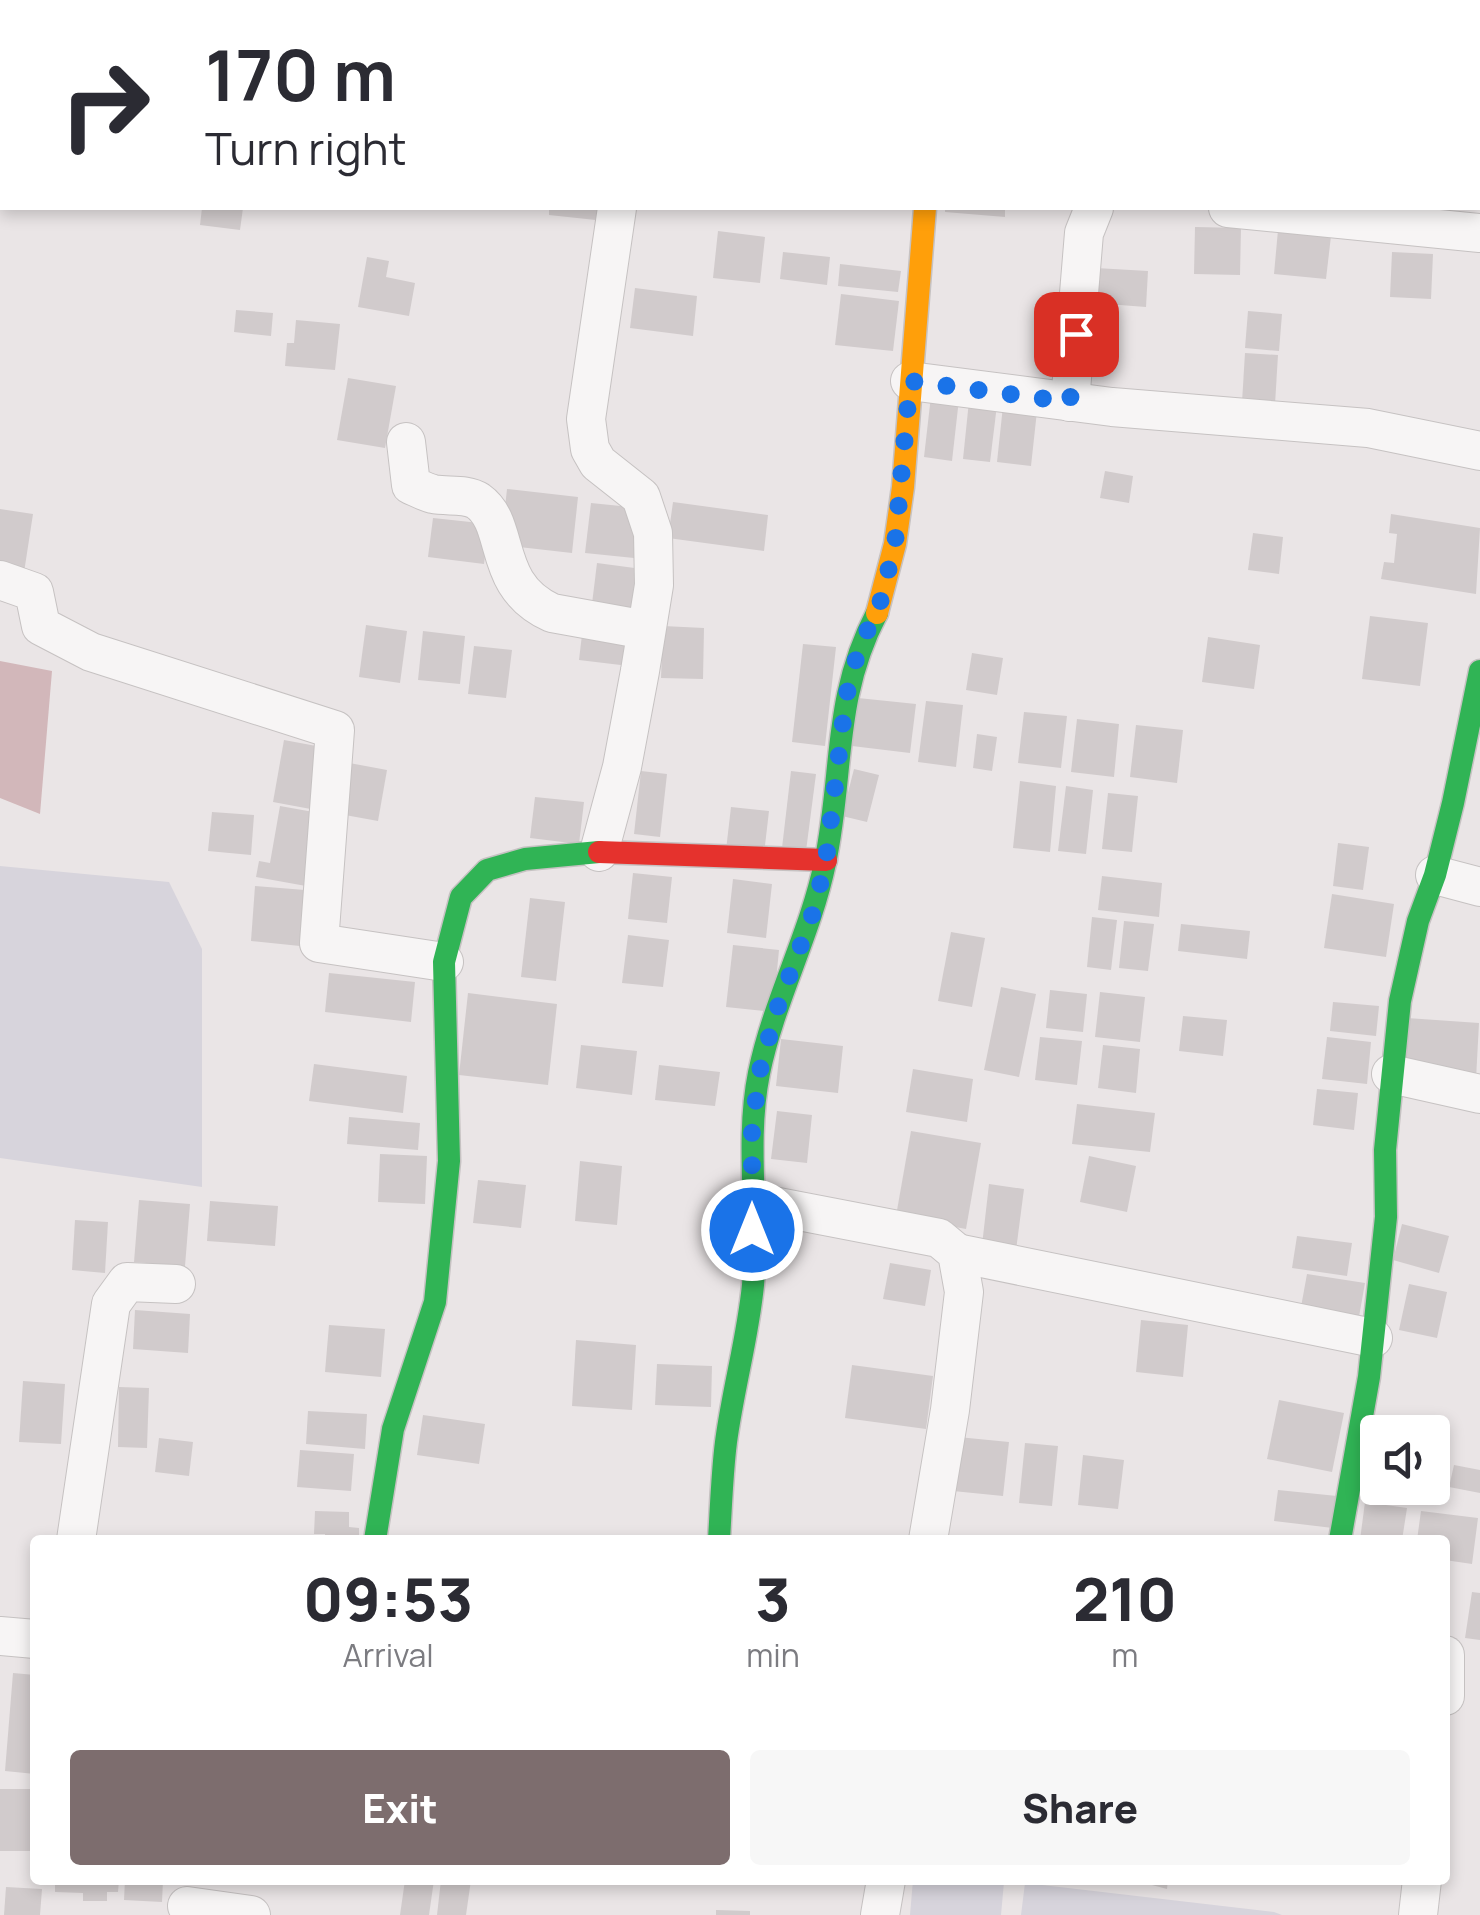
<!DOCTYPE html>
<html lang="en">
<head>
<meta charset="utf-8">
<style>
  :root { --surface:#fff; --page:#f7f7f7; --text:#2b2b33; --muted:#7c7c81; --accent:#7d6d6e }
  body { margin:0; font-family:Manrope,sans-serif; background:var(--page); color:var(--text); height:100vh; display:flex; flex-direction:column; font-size:38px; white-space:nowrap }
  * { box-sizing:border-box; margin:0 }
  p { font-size:32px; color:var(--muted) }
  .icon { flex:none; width:55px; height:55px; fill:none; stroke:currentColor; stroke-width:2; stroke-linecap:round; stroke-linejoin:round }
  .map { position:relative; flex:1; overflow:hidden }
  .sheet { position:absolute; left:30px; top:1535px; width:1420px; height:350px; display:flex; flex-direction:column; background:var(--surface); border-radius:10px; box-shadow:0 5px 15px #0003 }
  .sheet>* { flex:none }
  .guide { position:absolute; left:0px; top:0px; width:1480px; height:210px; box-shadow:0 5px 15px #0003; background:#fff; color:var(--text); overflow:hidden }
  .buttons { position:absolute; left:1360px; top:1415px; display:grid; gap:20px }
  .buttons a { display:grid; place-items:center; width:90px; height:90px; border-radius:10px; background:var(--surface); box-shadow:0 5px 15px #0003; font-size:50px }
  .pin { position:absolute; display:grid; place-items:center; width:85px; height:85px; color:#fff; margin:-42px; border-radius:20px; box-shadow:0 5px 15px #0006 }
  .me { position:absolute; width:110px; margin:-55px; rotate:0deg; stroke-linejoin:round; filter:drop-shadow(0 0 8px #0008) }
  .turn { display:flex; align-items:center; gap:35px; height:210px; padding:0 40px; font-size:45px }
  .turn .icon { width:130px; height:130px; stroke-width:2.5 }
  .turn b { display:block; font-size:70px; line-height:85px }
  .eta { display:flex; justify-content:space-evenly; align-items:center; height:170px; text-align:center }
  .eta b { font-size:60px; font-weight:800; line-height:70px }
  .action { display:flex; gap:20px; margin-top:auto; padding:20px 40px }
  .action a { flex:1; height:115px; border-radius:10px; background:var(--accent); color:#fff; font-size:40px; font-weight:800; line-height:115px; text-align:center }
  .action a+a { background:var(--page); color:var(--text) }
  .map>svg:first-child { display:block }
  .green { fill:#d7d4dc }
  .water { fill:#d2b7ba }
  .building { fill:#d1cbcc }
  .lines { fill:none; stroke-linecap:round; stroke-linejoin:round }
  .street-casing { stroke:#c6c2c2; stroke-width:40 }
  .fast-casing { stroke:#c6c2c2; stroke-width:25 }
  .slow-casing { stroke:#c6c2c2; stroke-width:25 }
  .jam-casing { stroke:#c6c2c2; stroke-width:25 }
  .street { stroke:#f7f5f5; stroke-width:38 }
  .fast { stroke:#30b455; stroke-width:22 }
  .slow { stroke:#ff9f0a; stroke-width:22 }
  .jam { stroke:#e5322d; stroke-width:22 }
  .route { stroke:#1a73e8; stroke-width:18; stroke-dasharray:0 32.4 }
</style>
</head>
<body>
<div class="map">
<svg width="1480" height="1915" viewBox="0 0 1480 1915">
  <rect width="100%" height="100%" fill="#eae5e6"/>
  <g class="green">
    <polygon points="0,866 169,882 202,949 202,1187 0,1158"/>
    <polygon points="913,1880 1004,1882 1001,1915 910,1915"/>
    <polygon points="1025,1883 1274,1912 1282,1915 1021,1915"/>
  </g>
  <polygon class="water" points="0,661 52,671 40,814 0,798"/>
  <g class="building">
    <polygon points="202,208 243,208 240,230 200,225"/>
    <polygon points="549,208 606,208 605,221 549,215"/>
    <polygon points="945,208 1005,208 1005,217 945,212"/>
    <polygon points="1195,227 1241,228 1240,275 1194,274"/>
    <polygon points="1278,230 1331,236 1326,279 1274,274"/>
    <polygon points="718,231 765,237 760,283 713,278"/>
    <polygon points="783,252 830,257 827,285 780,279"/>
    <polygon points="1392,252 1433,254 1431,299 1390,297"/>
    <polygon points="367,257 389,261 386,277 415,283 409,316 358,307"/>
    <polygon points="840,264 901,271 898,292 838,286"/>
    <polygon points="1096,268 1148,271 1146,307 1094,303"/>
    <polygon points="635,288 697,296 693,336 630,328"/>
    <polygon points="841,294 899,301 893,351 835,345"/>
    <polygon points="236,310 273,313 271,336 234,332"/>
    <polygon points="1248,311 1282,314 1279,351 1245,348"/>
    <polygon points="296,320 340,324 335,370 285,366 287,343 294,343"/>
    <polygon points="1245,353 1278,355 1275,404 1242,402"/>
    <polygon points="348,378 396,386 385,448 337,440"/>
    <polygon points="931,396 959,399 952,461 924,457"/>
    <polygon points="969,401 997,405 990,462 963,459"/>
    <polygon points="1003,406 1037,411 1031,466 997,462"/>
    <polygon points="1105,471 1133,476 1129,503 1100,498"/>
    <polygon points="507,489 578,497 572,553 501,545"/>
    <polygon points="673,502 768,515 764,551 668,538"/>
    <polygon points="591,503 640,508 634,558 585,553"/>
    <polygon points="0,509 33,514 23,579 0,575"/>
    <polygon points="1391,514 1480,528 1476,594 1381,579 1384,562 1394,563 1397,534 1389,533"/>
    <polygon points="433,518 489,524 484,564 428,557"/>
    <polygon points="1253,533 1283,537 1279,574 1248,570"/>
    <polygon points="597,563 642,569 637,617 591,612"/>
    <polygon points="1370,616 1428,623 1420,686 1362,679"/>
    <polygon points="366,625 407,631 400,683 359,677"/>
    <polygon points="583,626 634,632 629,666 579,660"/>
    <polygon points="663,626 704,628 703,679 661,678"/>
    <polygon points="423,631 465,636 460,684 418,680"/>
    <polygon points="1208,637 1260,645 1254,689 1202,682"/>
    <polygon points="803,644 836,647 825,746 792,742"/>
    <polygon points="474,646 512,650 506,698 468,694"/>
    <polygon points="972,653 1003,658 997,695 966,690"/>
    <polygon points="858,698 916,704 910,753 852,746"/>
    <polygon points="926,701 963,705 956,767 918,762"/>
    <polygon points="1024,712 1067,716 1061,768 1018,763"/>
    <polygon points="1077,719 1119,724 1114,777 1071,772"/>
    <polygon points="1136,725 1183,730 1177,783 1130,777"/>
    <polygon points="977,734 997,737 992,771 973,768"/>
    <polygon points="284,740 327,748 316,810 273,802"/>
    <polygon points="344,762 387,770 378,821 334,813"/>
    <polygon points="854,769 879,775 867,822 842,816"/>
    <polygon points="641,771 667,774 660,837 634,834"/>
    <polygon points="791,771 816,774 806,851 782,848"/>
    <polygon points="1020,781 1056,786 1050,852 1013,848"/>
    <polygon points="1066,786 1093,790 1086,854 1058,851"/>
    <polygon points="1108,793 1138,796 1132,852 1102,849"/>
    <polygon points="535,797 584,802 579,844 530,838"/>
    <polygon points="280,806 319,813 306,886 256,877 259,861 270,863"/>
    <polygon points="731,807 769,811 764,854 726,850"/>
    <polygon points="212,812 254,815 251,855 208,851"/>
    <polygon points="1338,843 1369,847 1363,890 1333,886"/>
    <polygon points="633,873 672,877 667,923 628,919"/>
    <polygon points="1102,876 1162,883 1159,917 1098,910"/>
    <polygon points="733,879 772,884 766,938 727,933"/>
    <polygon points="255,886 305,890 300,946 251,941"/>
    <polygon points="1332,894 1394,904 1386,957 1324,948"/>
    <polygon points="530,898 565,902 556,981 521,977"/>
    <polygon points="1092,917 1117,920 1111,970 1087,967"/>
    <polygon points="1124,921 1154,924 1148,971 1119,968"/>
    <polygon points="1181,924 1250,931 1247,959 1178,951"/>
    <polygon points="951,932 985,938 972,1007 938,1001"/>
    <polygon points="628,935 669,940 663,987 622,983"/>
    <polygon points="733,945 779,950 773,1012 726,1007"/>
    <polygon points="329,973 415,982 411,1022 325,1012"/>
    <polygon points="1001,987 1036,994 1019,1077 984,1070"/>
    <polygon points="1050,990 1087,994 1083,1032 1046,1028"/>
    <polygon points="1100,992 1145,997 1140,1042 1095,1037"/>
    <polygon points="468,993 557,1004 548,1085 459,1075"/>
    <polygon points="1333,1002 1379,1006 1376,1036 1330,1031"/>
    <polygon points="1183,1016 1227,1020 1223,1056 1179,1051"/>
    <polygon points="1407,1018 1479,1023 1476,1079 1403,1074"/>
    <polygon points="1040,1037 1082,1041 1077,1085 1035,1080"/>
    <polygon points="1327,1037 1371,1042 1367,1084 1322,1079"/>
    <polygon points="781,1039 843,1046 838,1093 776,1086"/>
    <polygon points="581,1045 637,1051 632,1095 576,1088"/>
    <polygon points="1103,1045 1140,1049 1136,1093 1098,1088"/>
    <polygon points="314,1064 407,1076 403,1113 309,1101"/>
    <polygon points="659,1065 720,1072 715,1106 655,1100"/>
    <polygon points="913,1069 973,1079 967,1122 906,1112"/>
    <polygon points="1317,1089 1358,1093 1354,1130 1313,1125"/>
    <polygon points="1077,1104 1155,1113 1150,1152 1072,1144"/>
    <polygon points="777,1111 812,1115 807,1163 771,1159"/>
    <polygon points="349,1117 420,1123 418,1150 347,1144"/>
    <polygon points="911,1131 981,1143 966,1229 896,1216"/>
    <polygon points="380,1154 427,1156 425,1204 378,1202"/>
    <polygon points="1089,1156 1136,1166 1127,1212 1080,1202"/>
    <polygon points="580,1161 622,1166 617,1225 575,1221"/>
    <polygon points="478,1180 526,1185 521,1228 473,1223"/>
    <polygon points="989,1184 1024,1189 1015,1258 981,1254"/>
    <polygon points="139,1200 190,1204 185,1266 134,1262"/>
    <polygon points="210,1201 278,1206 275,1246 207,1241"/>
    <polygon points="75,1220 108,1222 105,1273 72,1270"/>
    <polygon points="1402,1224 1449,1236 1439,1273 1393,1260"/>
    <polygon points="1297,1236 1352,1243 1347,1276 1292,1268"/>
    <polygon points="890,1263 931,1270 925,1306 883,1299"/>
    <polygon points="1307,1274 1365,1283 1357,1328 1299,1318"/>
    <polygon points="1409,1284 1447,1292 1437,1338 1399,1330"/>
    <polygon points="135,1310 190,1314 188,1353 133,1349"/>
    <polygon points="1141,1320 1188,1325 1183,1377 1136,1372"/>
    <polygon points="329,1325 385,1329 381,1377 325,1372"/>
    <polygon points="576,1340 636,1345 632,1410 572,1406"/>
    <polygon points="657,1364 712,1366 711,1407 655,1405"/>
    <polygon points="852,1365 933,1376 926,1429 845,1418"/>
    <polygon points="23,1381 65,1384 61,1444 19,1442"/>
    <polygon points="119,1387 149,1388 147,1448 118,1447"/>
    <polygon points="1279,1400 1344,1413 1332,1472 1267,1459"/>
    <polygon points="308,1411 367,1414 365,1449 306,1444"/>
    <polygon points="423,1415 485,1424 479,1464 417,1455"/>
    <polygon points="958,1437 1009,1442 1003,1496 953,1491"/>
    <polygon points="159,1438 193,1442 189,1476 155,1472"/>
    <polygon points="1025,1443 1058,1446 1052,1506 1019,1503"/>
    <polygon points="300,1450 354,1454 351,1491 297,1487"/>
    <polygon points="1083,1455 1124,1460 1118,1509 1078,1505"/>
    <polygon points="1454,1465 1480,1470 1480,1493 1449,1487"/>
    <polygon points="1278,1490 1337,1496 1333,1528 1274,1521"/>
    <polygon points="1365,1502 1407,1508 1402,1540 1360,1540"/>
    <polygon points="315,1511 349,1512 349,1527 359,1528 359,1540 325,1540 325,1534 314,1534"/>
    <polygon points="1421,1511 1478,1518 1472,1564 1445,1560 1445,1540 1417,1540"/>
    <polygon points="1472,1592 1480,1593 1480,1640 1465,1638"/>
    <polygon points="13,1673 35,1675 35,1774 5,1771"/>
    <rect x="0" y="1789" width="35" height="62"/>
    <polygon points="55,1880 119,1880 118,1892 107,1892 107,1901 83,1901 83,1893 55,1892"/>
    <polygon points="125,1880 163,1880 162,1902 124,1900"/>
    <polygon points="405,1880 434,1880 429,1915 400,1915"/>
    <polygon points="441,1880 471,1880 466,1915 437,1915"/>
    <polygon points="1133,1880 1168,1880 1167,1889"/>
    <polygon points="6,1887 42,1889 40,1915 4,1915"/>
    <polygon points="716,1910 750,1911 750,1915 716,1915"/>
  </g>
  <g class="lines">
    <defs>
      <g id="street">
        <polyline points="617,0 620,2"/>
        <polyline points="952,0 980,2"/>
        <polyline points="1478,61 1480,61"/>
        <polyline points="1228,208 1480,233"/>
        <polyline points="910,381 1112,407 1368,428 1480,451"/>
        <polyline points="1070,402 1084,233 1094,208"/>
        <path d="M406 442 411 485C418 488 425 492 433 494 447 497 466 493 478 501 512 525 490 585 552 613L646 630"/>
        <polyline points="0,580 34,592 41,626 91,652 335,730 319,943 444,962"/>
        <polyline points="599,852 622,767 640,671 654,585 653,533 641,497 598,463 590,449 586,419 617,208"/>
        <polyline points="1435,875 1480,887"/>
        <polyline points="1391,1074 1480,1094"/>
        <polyline points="752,1202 939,1238 957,1253 964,1292 950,1410 928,1540"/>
        <polyline points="957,1253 1373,1338"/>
        <polyline points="76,1540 111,1304 127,1282 176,1284"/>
        <polyline points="0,1636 35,1639"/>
        <polyline points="1445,1655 1445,1696"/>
        <polyline points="187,1906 251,1915"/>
        <polyline points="880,1915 886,1880"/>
        <polyline points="1418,1915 1422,1880"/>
      </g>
      <g id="fast">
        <polyline points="375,1540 393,1429 435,1302 449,1161 444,962 461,897 487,870 525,859 599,852"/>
        <path d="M719 1540C721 1507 722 1474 726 1442 733 1389 748 1337 753 1285 759 1214 745 1143 759 1073 774 1000 810 935 825 863 844 773 832 699 877 613"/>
        <polyline points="1340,1540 1369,1377 1386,1217 1385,1150 1400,1001 1418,921 1435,875 1453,803 1480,671"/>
      </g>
      <polyline id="slow" points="877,613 895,544 903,487 925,208"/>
      <polyline id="jam" points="599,852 826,860"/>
    </defs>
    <use href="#street" class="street-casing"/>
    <use href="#fast" class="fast-casing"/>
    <use href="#slow" class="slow-casing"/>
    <use href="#jam" class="jam-casing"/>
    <use href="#street" class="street"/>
    <use href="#fast" class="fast"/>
    <use href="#slow" class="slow"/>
    <use href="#jam" class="jam"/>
  </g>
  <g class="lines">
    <polyline class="route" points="752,1230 752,1132 759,1074 776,1012 814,910 826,860 846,697 860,644 878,611 895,544 910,381 1070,402 1076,334"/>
  </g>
</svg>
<div class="buttons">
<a><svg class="icon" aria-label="sound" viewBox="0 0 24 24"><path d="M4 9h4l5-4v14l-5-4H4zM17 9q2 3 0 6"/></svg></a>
</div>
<div class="pin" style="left:1076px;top:334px;background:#d93025"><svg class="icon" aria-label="arrive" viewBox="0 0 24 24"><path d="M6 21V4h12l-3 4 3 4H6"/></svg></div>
<svg class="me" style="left:752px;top:1230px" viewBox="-20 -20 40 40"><circle r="17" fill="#1a73e8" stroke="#fff" stroke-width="3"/><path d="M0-11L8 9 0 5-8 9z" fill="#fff"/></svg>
<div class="guide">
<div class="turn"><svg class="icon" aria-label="right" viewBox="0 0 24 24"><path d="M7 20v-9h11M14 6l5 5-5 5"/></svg><div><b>170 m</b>Turn right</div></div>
</div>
<section class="sheet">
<div class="eta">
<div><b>09:53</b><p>Arrival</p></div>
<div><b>3</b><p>min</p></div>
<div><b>210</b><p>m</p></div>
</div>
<div class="action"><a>Exit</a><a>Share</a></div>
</section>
</div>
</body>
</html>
